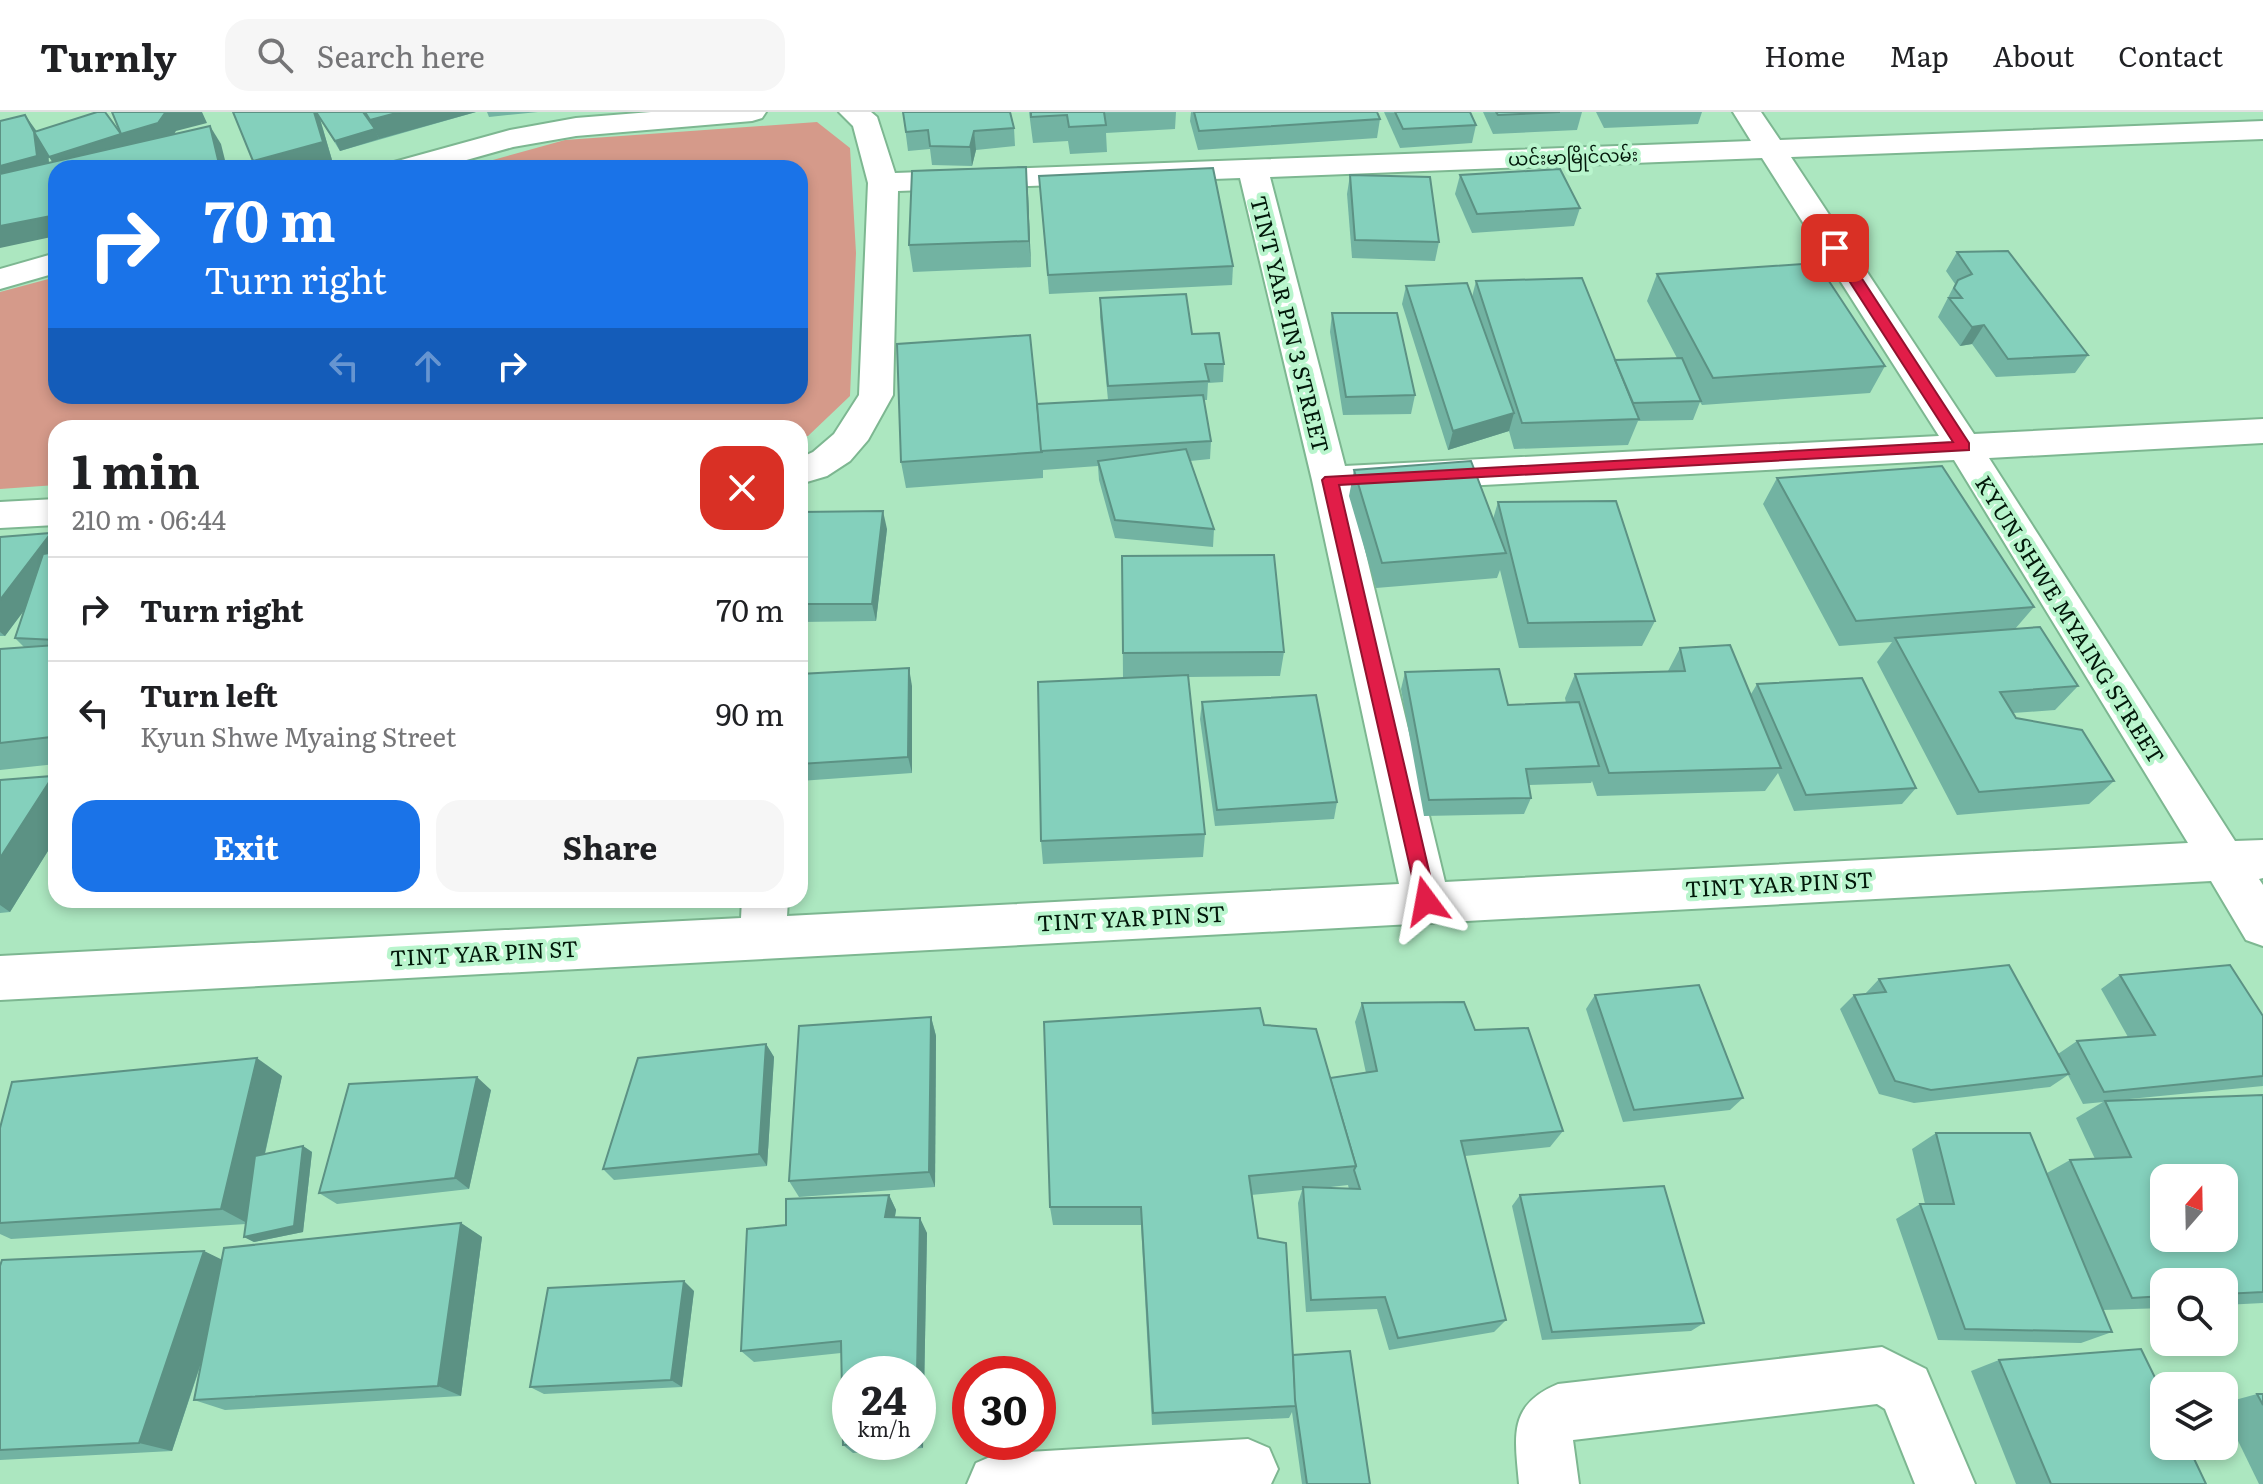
<!DOCTYPE html>
<html lang="en">
<head>
<meta charset="utf-8">
<style>
  :root { --surface:#fff; --page:#f6f6f6; --text:#202124; --muted:#757577; --line:#e0e0e0; --accent:#1a73e8 }
  body { margin:0; font-family:Literata,"Noto Sans Myanmar",serif; background:var(--page); color:var(--text); height:100vh; display:flex; flex-direction:column; font-size:30px; white-space:nowrap }
  * { box-sizing:border-box; margin:0 }
  p { font-size:26px; color:var(--muted) }
  .icon { flex:none; width:44px; height:44px; fill:none; stroke:currentColor; stroke-width:2; stroke-linecap:round; stroke-linejoin:round }
  .map { position:relative; flex:1; overflow:hidden }
  .details { position:absolute; left:48px; top:308px; width:760px; height:488px; display:flex; flex-direction:column; background:var(--surface); border-radius:24px; box-shadow:0 4px 12px #0003 }
  .details>* { flex:none }
  .banner { position:absolute; left:48px; top:48px; width:760px; height:244px; border-radius:24px; box-shadow:0 4px 12px #0003; background:#1a73e8; color:#fff; overflow:hidden }
  .needle { width:52px; rotate:20deg }
  .buttons { position:absolute; left:2150px; top:1052px; display:grid; gap:16px }
  .buttons a { display:grid; place-items:center; width:88px; height:88px; border-radius:16px; background:var(--surface); box-shadow:0 4px 12px #0003; font-size:40px }
  .speed { position:absolute; left:832px; top:1244px; display:flex; gap:16px; font-size:40px; font-weight:700; text-align:center }
  .speed>* { display:grid; place-content:center; width:104px; height:104px; border-radius:50%; background:var(--surface); box-shadow:0 4px 12px #0003; line-height:1 }
  .speed small { font-size:20px; font-weight:400 }
  .speed .limit { border:12px solid #d22; background:#fff; color:#111 }
  .pin { position:absolute; display:grid; place-items:center; width:68px; height:68px; color:#fff; margin:-34px; border-radius:16px; box-shadow:0 4px 12px #0006 }
  .me { position:absolute; width:88px; margin:-44px; rotate:347deg; stroke-linejoin:round; filter:drop-shadow(0 0 6px #0008) }
  .turn { display:flex; align-items:center; gap:28px; height:168px; padding:0 24px; font-size:36px }
  .turn .icon { width:104px; height:104px; stroke-width:2.5 }
  .turn b { display:block; font-size:56px; line-height:68px }
  .lanes { display:flex; align-items:center; height:76px; padding:0 24px; background:#0003; justify-content:center; gap:40px; direction:ltr }
  .lanes .off { opacity:.35 }
  .round { display:grid; place-items:center; flex:none; width:84px; height:84px; border-radius:24px; background:var(--page) }
  .overview { display:flex; align-items:center; justify-content:space-between; height:136px; padding:0 24px }
  h1 { font-size:48px; font-weight:700; line-height:60px }
  .action { display:flex; gap:16px; margin-top:auto; padding:16px 24px }
  .action a { flex:1; height:92px; border-radius:24px; background:var(--accent); color:#fff; font-size:32px; font-weight:700; line-height:92px; text-align:center }
  .action a+a { background:var(--page); color:var(--text) }
  ul { padding:0; list-style:none }
  li { display:flex; align-items:center; gap:24px; height:104px; padding:0 24px; border-top:2px solid var(--line) }
  li div { flex:1 }
  li b { display:block; font-size:30px }
  li em { font-style:normal }
  header { display:flex; align-items:center; gap:48px; box-sizing:border-box; height:112px; padding:0 40px; background:var(--surface); border-bottom:2px solid var(--line) }
  header strong { font-size:38px }
  nav { display:flex; gap:44px; margin-inline-start:auto; font-size:28px }
  .search { width:560px; height:72px; background:var(--page); display:flex; align-items:center; gap:20px; box-sizing:border-box; padding:0 28px; border-radius:24px; color:var(--muted); font-size:30px }
  .map>svg:first-child { display:block }
  .green { fill:#d59a8a }
  .lines { fill:none; stroke-linecap:round; stroke-linejoin:round }
  .minor-casing { stroke:#7db791; stroke-width:4 }
  .minor { fill:#fff; fill-rule:evenodd }
  .wall { fill:#72b3a2; fill-rule:evenodd }
  .shaded-wall { fill:#5c9284 }
  .building { fill:#84d0bc; stroke:#5c9284; stroke-width:2; fill-rule:evenodd }
  .route { fill:#e11d48; stroke:#92132f; stroke-width:2 }
  .labels { text-anchor:middle; dominant-baseline:central; stroke-width:8; stroke-linejoin:round; paint-order:stroke }
  .far-street-label { font-size:18px; fill:#02180a; stroke:#b9f5cd }
  .street-label { font-size:22px; fill:#02180a; stroke:#b9f5cd }
</style>
</head>
<body>
<header>
<strong>Turnly</strong>
<div class="search"><svg class="icon" aria-label="search" viewBox="0 0 24 24"><circle cx="10" cy="10" r="6"/><path d="M15 15l6 6"/></svg>Search here</div>
<nav><a>Home</a><a>Map</a><a>About</a><a>Contact</a></nav>
</header>
<div class="map">
<svg width="2263" height="1372" viewBox="0 0 2263 1372">
  <rect width="100%" height="100%" fill="#ace7c0"/>
  <polygon class="green" points="817,10 850,36 856,141 850,284 808,324 800,325 800,316 56,316 56,373 0,377 0,180 56,165 56,284 800,284 800,56 464,56 565,28"/>
  <g class="lines">
    <defs>
      <g id="minor">
        <polygon points="651,0 766,0 762,6 752,9 576,24 513,35 438,56 390,56 394,50 510,18 576,6"/>
        <path d="M839 0H871L877 5 895 61 1751 29 1733 0H1761L1780 28 2263 9V27L1791 45 1974 322 2263 307V331L1989 346 2235 729 2263 728V766L2259 767 2263 773V834L2246 828 2211 769 0 888V844L741 806 742 788H788L787 804 1399 772 1312 368 1240 66 898 79 893 283 868 328 850 349 827 364 800 372V346L813 340 834 322 859 283 868 71 853 14ZM1762 46 1939 324 1345 354 1270 65ZM1954 348 2188 731 1445 770 1351 380Z"/>
        <polygon points="56,141 56,161 0,177 0,157"/>
        <polygon points="56,387 56,413 0,416 0,390"/>
        <path d="M1882 1235 1926 1257 1975 1372H1915L1885 1297 1877 1292 1573 1328 1579 1372H1519C1515 1325 1507 1293 1558 1272Z"/>
        <polygon points="1248,1327 1269,1336 1278,1357 1271,1372 967,1372 976,1351 997,1342"/>
      </g>
    </defs>
    <use href="#minor" class="minor-casing"/>
    <use href="#minor" class="minor"/>
  </g>
  <g class="wall">
    <polygon points="233,0 476,0 340,39 320,7 332,48"/>
    <polygon points="487,0 538,0 489,5"/>
    <polygon points="903,0 1014,16 1015,34 976,38 972,54 932,53 930,37 908,39"/>
    <polygon points="1029,0 1176,0 1175,17 1106,21 1107,40 1070,42 1068,29 1033,31"/>
    <polygon points="1191,0 1377,0 1380,7 1377,26 1198,38 1190,9"/>
    <polygon points="1384,0 1470,0 1476,13 1472,31 1400,36"/>
    <polygon points="1483,0 1582,0 1577,18 1493,22"/>
    <polygon points="1596,0 1702,0 1698,12 1604,16"/>
    <polygon points="1350,63 1439,130 1435,149 1352,146 1347,82"/>
    <polygon points="1460,63 1580,96 1574,114 1472,121 1455,82"/>
    <polygon points="1039,64 1233,154 1232,173 1049,182"/>
    <polygon points="1028,82 1031,155 913,160 909,133"/>
    <polygon points="1957,140 2088,243 2075,261 1996,265 1972,232 1960,234 1938,205 1955,172 1946,159"/>
    <polygon points="1657,162 1885,254 1870,281 1702,293 1700,290 1693,308 1638,309 1628,333 1514,337 1509,319 1448,338 1402,192 1406,174 1472,185 1476,169 1615,248 1677,246 1647,189"/>
    <polygon points="1100,186 1192,222 1224,252 1223,270 1208,271 1207,288 1204,288 1211,329 1210,347 1190,349 1214,417 1213,435 1115,426 1099,368 1098,354 1043,358 1043,366 906,376 901,350 1037,292 1108,288 1100,205"/>
    <polygon points="1332,201 1415,283 1411,302 1343,303 1330,220"/>
    <polygon points="1354,358 1493,407 1498,390 1655,509 1642,534 1519,536 1500,458 1497,466 1376,476 1349,384"/>
    <polygon points="1777,366 2034,495 2015,517 2078,574 2055,598 2013,601 2016,606 2114,669 2089,692 1957,703 1877,550 1892,530 1839,534 1763,392"/>
    <polygon points="800,400 887,417 876,509 800,510"/>
    <polygon points="51,421 56,427 56,652 0,658 0,537 24,535 15,526 24,498 5,524 0,524 0,425"/>
    <polygon points="1122,444 1284,540 1280,564 1188,565 1205,722 1203,745 1043,752 1041,729 1123,566"/>
    <polygon points="1680,536 1751,582 1757,572 1916,676 1902,692 1794,699 1778,661 1765,679 1597,684 1592,669 1591,671 1529,673 1531,686 1524,702 1424,704 1401,577 1405,560 1508,593 1566,591 1565,586 1575,562 1668,559"/>
    <polygon points="800,562 912,574 912,661 800,669"/>
    <polygon points="1202,590 1337,690 1334,707 1215,714 1200,607"/>
    <polygon points="53,664 56,666 56,726 10,800 0,801 0,668"/>
    <polygon points="2120,863 2263,904 2263,974 2119,988 2263,983 2263,1191 2224,1193 2224,1170 2164,1170 2164,1196 2103,1198 2112,1220 2081,1231 1938,1228 1896,1107 1920,1092 1925,1092 1912,1037 1936,1021 2047,1061 2070,1048 2095,1047 2076,1006 2103,990 2083,992 2068,963 2050,975 1914,991 1879,982 1840,897 1854,883 1865,882 1879,867 2058,942 2077,929 2128,925 2101,877"/>
    <polygon points="1595,883 1743,986 1730,998 1623,1010 1586,897"/>
    <path d="M1362 891 1475 918 1563 1019 1550 1035 1465 1044 1506 1208 1494 1220 1389 1238 1377 1197 1306 1200 1298 1091 1302 1078 1251 1083 1258 1126 1293 1243 1370 1372H1302L1292 1300 1289 1306 1152 1313 1141 1113H1053L1050 1095 1264 913 1330 966 1366 961 1355 910ZM1348 1073 1349 1077 1322 1076Z"/>
    <polygon points="931,905 936,924 935,1075 799,1085 789,1069"/>
    <polygon points="766,932 774,945 767,1054 614,1068 603,1057"/>
    <polygon points="282,964 265,1042 303,1034 312,1040 303,1120 254,1130 244,1125 246,1112 11,1127 0,1122 0,1111"/>
    <polygon points="491,978 469,1077 337,1092 319,1081"/>
    <path d="M889 1083 896 1098 895 1105 927 1121 923 1336 853 1341 843 1333 841 1241 754 1250 741 1239 786 1113ZM918 1262V1330H850Z"/>
    <polygon points="1520,1083 1704,1211 1691,1219 1542,1228 1512,1094"/>
    <polygon points="461,1111 482,1125 461,1284 225,1298 194,1288 202,1249 172,1339 0,1348 0,1154 204,1139 221,1148"/>
    <polygon points="694,1179 682,1275 544,1282 530,1275"/>
    <polygon points="1999,1248 2206,1372 2016,1372 1971,1259"/>
    <polygon points="2257,1282 2263,1282 2263,1372 2259,1372 2224,1300 2224,1291"/>
  </g>
  <g class="shaded-wall">
    <polygon points="167,0 202,0 207,11 176,19 169,30 56,56 49,45"/>
    <polygon points="314,0 316,0 320,7 332,48 305,56 257,56 253,49"/>
    <polygon points="400,0 476,0 379,27 370,8"/>
    <polygon points="25,3 38,21 48,38 50,63 0,76 0,54"/>
    <polygon points="210,14 221,32 227,56 220,56"/>
    <polygon points="375,17 379,27 340,39 335,29"/>
    <polygon points="974,19 976,38 972,54 970,35"/>
    <polygon points="1026,55 1028,82 1031,155 1029,129"/>
    <polygon points="56,103 56,124 0,136 0,114"/>
    <polygon points="1984,213 1972,232 1960,234 1972,215"/>
    <polygon points="1514,301 1509,319 1448,338 1453,319"/>
    <polygon points="883,399 887,417 876,509 872,492"/>
    <polygon points="51,421 56,427 56,456 5,524 0,520 0,488"/>
    <polygon points="909,556 912,574 912,661 908,645"/>
    <polygon points="56,617 56,630 51,625"/>
    <polygon points="53,664 56,666 56,726 10,800 0,793 0,746"/>
    <polygon points="931,905 936,924 935,1075 929,1060"/>
    <polygon points="766,932 774,945 767,1054 759,1042"/>
    <polygon points="257,946 282,964 249,1112 221,1097"/>
    <polygon points="477,965 491,978 469,1077 455,1066"/>
    <polygon points="303,1034 312,1040 303,1120 254,1130 244,1125"/>
    <polygon points="889,1083 896,1098 892,1119 885,1105"/>
    <polygon points="920,1106 927,1121 923,1336 917,1330 917,1262"/>
    <polygon points="461,1111 482,1125 461,1284 438,1274"/>
    <polygon points="204,1139 233,1153 172,1339 139,1331"/>
    <polygon points="684,1169 694,1179 682,1275 671,1268"/>
  </g>
  <g class="building">
    <polygon points="97,0 105,0 121,22 49,45 34,20"/>
    <polygon points="112,0 167,0 165,1 158,11 121,22"/>
    <polygon points="233,0 314,0 323,30 253,49"/>
    <polygon points="316,0 363,0 375,17 335,29"/>
    <polygon points="365,0 400,0 370,8"/>
    <polygon points="903,0 1010,0 1014,16 974,19 970,35 930,34 928,18 906,20"/>
    <polygon points="1031,0 1104,0 1106,13 1069,15 1067,3 1031,5"/>
    <polygon points="1194,0 1377,0 1380,7 1199,19"/>
    <polygon points="1395,0 1470,0 1476,13 1403,17"/>
    <polygon points="1496,0 1560,0 1498,3"/>
    <polygon points="25,3 34,20 37,44 0,54 0,9"/>
    <polygon points="210,14 220,56 56,56 56,103 0,114 0,62"/>
    <polygon points="1026,55 1029,129 909,133 912,59"/>
    <polygon points="1213,56 1233,154 1048,163 1039,64"/>
    <polygon points="1560,57 1580,96 1477,102 1460,63"/>
    <polygon points="1350,63 1430,65 1439,130 1355,128"/>
    <polygon points="2008,139 2088,243 2008,247 1984,213 1972,215 1949,186 1962,186 1954,176 1958,168 1972,162 1957,140"/>
    <polygon points="1817,151 1885,254 1713,266 1657,162"/>
    <polygon points="1582,166 1639,307 1522,311 1476,169"/>
    <polygon points="1467,171 1514,301 1453,319 1406,174"/>
    <polygon points="1186,182 1192,222 1219,221 1224,252 1205,252 1209,269 1108,274 1100,186"/>
    <polygon points="1332,201 1397,201 1415,283 1346,285"/>
    <polygon points="1030,223 1042,340 901,350 897,232"/>
    <polygon points="1682,246 1701,289 1633,291 1615,248"/>
    <polygon points="1203,283 1211,329 1041,339 1037,292"/>
    <polygon points="1186,337 1214,417 1115,408 1098,349"/>
    <polygon points="1471,349 1506,441 1382,451 1354,358"/>
    <polygon points="1942,354 2034,495 1856,509 1777,366"/>
    <polygon points="1616,389 1655,509 1528,511 1498,390"/>
    <polygon points="883,399 872,492 800,492 800,400"/>
    <polygon points="51,421 0,488 0,425"/>
    <polygon points="56,440 56,528 15,526 43,442"/>
    <polygon points="1274,443 1284,540 1123,541 1122,444"/>
    <polygon points="2040,515 2078,574 2000,580 2016,606 2082,618 2114,669 1979,680 1895,526"/>
    <polygon points="56,533 56,617 51,625 0,631 0,537"/>
    <polygon points="1730,533 1781,656 1609,661 1575,562 1685,559 1680,536"/>
    <polygon points="909,556 908,645 800,652 800,562"/>
    <polygon points="1499,557 1508,593 1579,590 1599,654 1526,657 1531,686 1429,688 1405,560"/>
    <polygon points="1188,563 1205,722 1041,729 1038,570"/>
    <polygon points="1862,566 1916,676 1806,683 1757,572"/>
    <polygon points="1316,583 1337,690 1217,698 1202,590"/>
    <polygon points="53,664 0,746 0,668"/>
    <polygon points="2009,853 2069,962 1931,978 1895,969 1854,883 1886,880 1879,867"/>
    <polygon points="2230,853 2263,904 2263,964 2104,980 2077,929 2155,923 2120,863"/>
    <polygon points="1699,873 1743,986 1634,998 1595,883"/>
    <polygon points="1464,890 1475,918 1528,916 1563,1019 1461,1029 1506,1208 1398,1226 1385,1185 1311,1188 1303,1075 1360,1077 1354,1058 1356,1054 1330,966 1377,959 1362,891"/>
    <polygon points="1260,896 1264,913 1316,917 1356,1054 1249,1064 1258,1126 1286,1131 1296,1294 1153,1301 1141,1095 1050,1095 1044,910"/>
    <polygon points="931,905 929,1060 789,1069 799,914"/>
    <polygon points="766,932 759,1042 603,1057 638,946"/>
    <polygon points="257,946 221,1097 0,1111 0,1016 12,970"/>
    <polygon points="477,965 455,1066 319,1081 349,972"/>
    <path d="M2263 983V1180L2224 1182V1170H2164V1184L2132 1186 2070 1048 2131 1045 2105 989ZM2164 1066H2224V1126H2164Z"/>
    <polygon points="1936,1021 2030,1021 2112,1220 1965,1217 1920,1092 1954,1092"/>
    <polygon points="303,1034 294,1114 244,1125 255,1044"/>
    <polygon points="1664,1074 1704,1211 1552,1220 1520,1083"/>
    <polygon points="889,1083 885,1105 920,1106 917,1262 850,1262 850,1330 885,1330 843,1333 841,1229 741,1239 747,1117 786,1113 786,1087"/>
    <polygon points="461,1111 438,1274 194,1288 224,1136"/>
    <polygon points="204,1139 139,1331 0,1338 0,1154 2,1148"/>
    <polygon points="684,1169 671,1268 530,1275 548,1176"/>
    <polygon points="2141,1237 2164,1284 2164,1334 2188,1334 2206,1372 2051,1372 1999,1248"/>
    <polygon points="1350,1239 1370,1372 1307,1372 1295,1288 1293,1243"/>
    <polygon points="2257,1282 2263,1282 2263,1293"/>
  </g>
  <polygon class="route" points="1835,132 1842,136 1969,331 1969,338 1339,373 1436,789 1433,795 1426,797 1419,795 1322,368 1325,365 1953,330 1828,136"/>
  <g class="labels">
    <g class="far-street-label">
      <text transform="translate(1573 44) rotate(-2)">ယင်းမာမြိုင်လမ်း</text>
    </g>
    <g class="street-label">
      <text transform="translate(1291 212) rotate(76)">TINT YAR PIN 3 STREET</text>
      <text transform="translate(2071 507) rotate(58)">KYUN SHWE MYAING STREET</text>
      <text transform="translate(1779 771) rotate(-3)">TINT YAR PIN ST</text>
      <text transform="translate(1131 805) rotate(-3)">TINT YAR PIN ST</text>
      <text transform="translate(484 840) rotate(-3)">TINT YAR PIN ST</text>
    </g>
  </g>
</svg>
<div class="buttons">
<a><svg class="needle" viewBox="-14 -14 28 28"><path d="M0-13l5 13h-10z" fill="#e53935"/><path d="M0 13l5-13h-10z" fill="#757577"/></svg></a>
<a><svg class="icon" aria-label="search" viewBox="0 0 24 24"><circle cx="10" cy="10" r="6"/><path d="M15 15l6 6"/></svg></a>
<a><svg class="icon" aria-label="layers" viewBox="0 0 24 24"><path d="M12 4l9 5-9 5-9-5zM3 14l9 5 9-5"/></svg></a>
</div>
<div class="speed"><div>24<small>km/h</small></div><div class="limit">30</div></div>
<div class="pin" style="left:1835px;top:136px;background:#d93025"><svg class="icon" aria-label="arrive" viewBox="0 0 24 24"><path d="M6 21V4h12l-3 4 3 4H6"/></svg></div>
<svg class="me" style="left:1426px;top:789px" viewBox="-20 -20 40 40"><path d="M0-17L14 15 0 8-14 15z" fill="#e11d48" stroke="#fff" stroke-width="4"/></svg>
<div class="banner">
<div class="turn"><svg class="icon" aria-label="right" viewBox="0 0 24 24"><path d="M7 20v-9h11M14 6l5 5-5 5"/></svg><div><b>70 m</b>Turn right</div></div>
<div class="lanes"><svg class="icon off" aria-label="left" viewBox="0 0 24 24"><path d="M17 20v-9H6M10 6l-5 5 5 5"/></svg><svg class="icon off" aria-label="ahead" viewBox="0 0 24 24"><path d="M12 20V5M6 11l6-6 6 6"/></svg><svg class="icon" aria-label="right" viewBox="0 0 24 24"><path d="M7 20v-9h11M14 6l5 5-5 5"/></svg></div>
</div>
<section class="details">
<div class="overview"><div><h1>1 min</h1><p>210 m · 06:44</p></div><a class="round" style="background:#d93025;color:#fff"><svg class="icon" aria-label="close" viewBox="0 0 24 24"><path d="M6 6l12 12M18 6L6 18"/></svg></a></div>
<ul>
<li><svg class="icon" aria-label="right" viewBox="0 0 24 24"><path d="M7 20v-9h11M14 6l5 5-5 5"/></svg><div><b>Turn right</b></div><em>70 m</em></li>
<li><svg class="icon" aria-label="left" viewBox="0 0 24 24"><path d="M17 20v-9H6M10 6l-5 5 5 5"/></svg><div><b>Turn left</b><p>Kyun Shwe Myaing Street</p></div><em>90 m</em></li>
</ul>
<div class="action"><a>Exit</a><a>Share</a></div>
</section>
</div>
</body>
</html>
